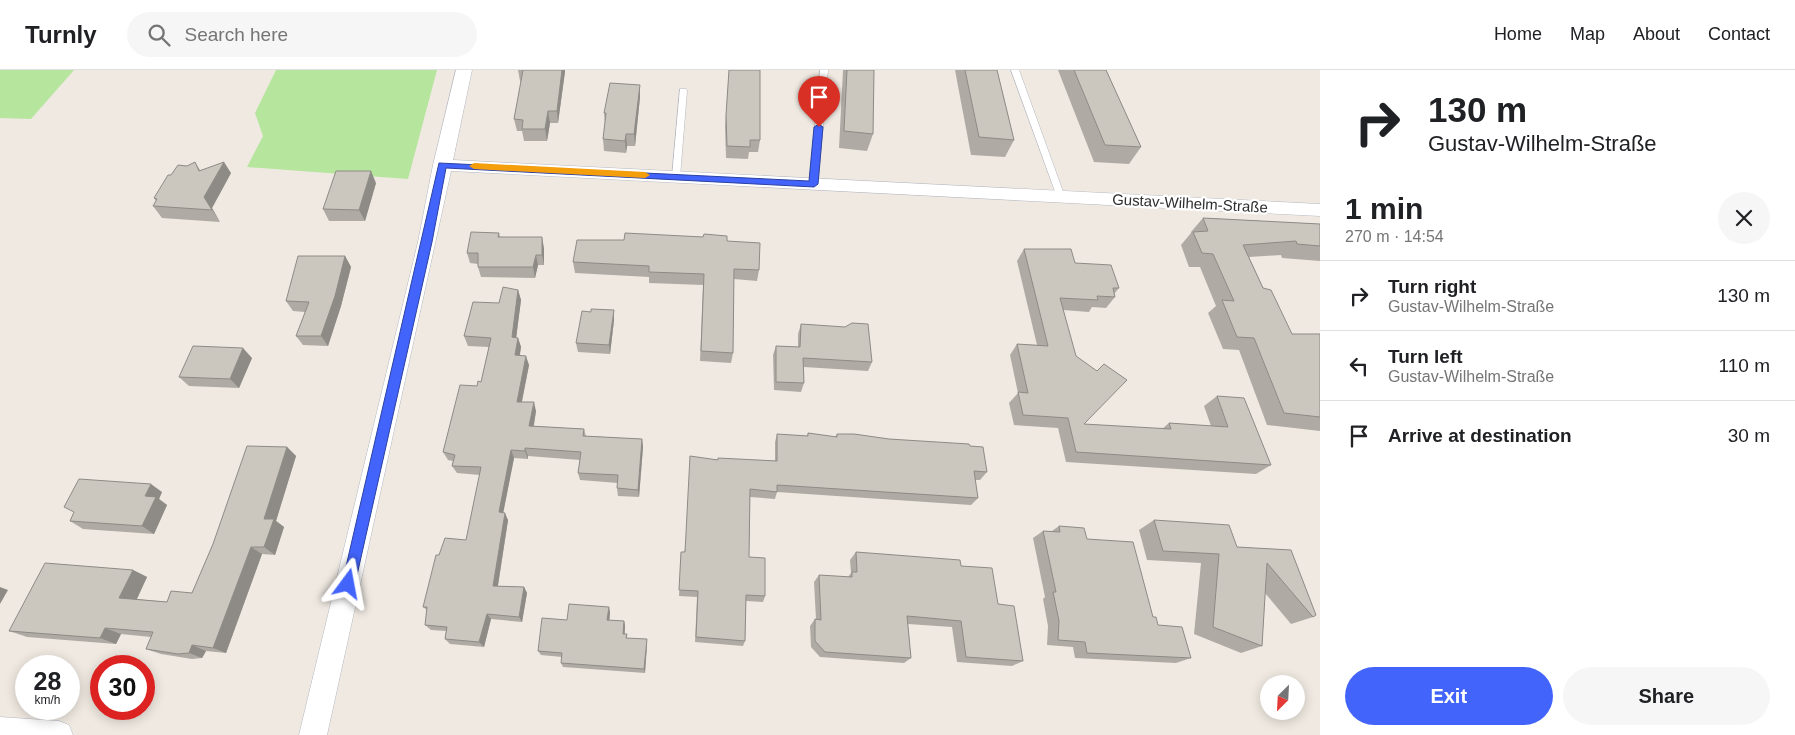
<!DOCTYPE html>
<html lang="en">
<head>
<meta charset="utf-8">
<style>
  :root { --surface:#fff; --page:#f6f6f6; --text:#202124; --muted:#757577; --line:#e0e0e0; --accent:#4264fb }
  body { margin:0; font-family:Arial,sans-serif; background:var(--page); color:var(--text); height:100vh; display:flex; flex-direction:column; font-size:19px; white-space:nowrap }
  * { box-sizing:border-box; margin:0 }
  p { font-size:16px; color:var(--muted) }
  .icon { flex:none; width:28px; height:28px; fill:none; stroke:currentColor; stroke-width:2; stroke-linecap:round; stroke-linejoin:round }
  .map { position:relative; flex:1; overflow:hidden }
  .panel { display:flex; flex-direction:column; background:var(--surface); width:475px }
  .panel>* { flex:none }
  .top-card { background:#fff; color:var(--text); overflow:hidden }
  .needle { width:32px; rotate:204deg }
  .controls { position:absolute; left:1260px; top:605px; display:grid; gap:10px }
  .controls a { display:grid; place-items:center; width:45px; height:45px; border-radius:50%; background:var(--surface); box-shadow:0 2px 12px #0003; font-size:25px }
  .speed { position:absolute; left:15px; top:585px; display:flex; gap:10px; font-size:25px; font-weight:700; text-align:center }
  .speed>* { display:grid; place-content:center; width:65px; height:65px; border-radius:50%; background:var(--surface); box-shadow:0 2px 12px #0003; line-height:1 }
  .speed small { font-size:12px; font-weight:400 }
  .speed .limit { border:8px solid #d22; background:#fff; color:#111 }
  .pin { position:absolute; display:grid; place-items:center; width:42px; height:42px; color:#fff; margin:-51px -21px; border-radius:50% 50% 50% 0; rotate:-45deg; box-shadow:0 0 5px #0007 }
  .pin .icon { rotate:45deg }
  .me { position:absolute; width:55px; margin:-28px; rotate:13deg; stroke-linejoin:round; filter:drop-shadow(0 0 4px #0008) }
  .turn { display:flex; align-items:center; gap:18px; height:105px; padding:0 25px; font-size:22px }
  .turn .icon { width:65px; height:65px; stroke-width:2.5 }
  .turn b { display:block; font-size:35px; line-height:42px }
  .round { display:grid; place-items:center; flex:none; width:52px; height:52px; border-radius:26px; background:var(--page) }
  .summary { display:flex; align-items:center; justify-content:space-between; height:85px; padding:0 25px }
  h1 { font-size:30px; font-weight:600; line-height:38px }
  .cta { display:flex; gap:10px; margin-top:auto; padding:10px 25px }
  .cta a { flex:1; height:58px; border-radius:30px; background:var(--accent); color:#fff; font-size:20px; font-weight:600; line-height:58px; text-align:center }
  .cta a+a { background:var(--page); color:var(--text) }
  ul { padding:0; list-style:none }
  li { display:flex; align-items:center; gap:15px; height:70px; padding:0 25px; border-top:1px solid var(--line) }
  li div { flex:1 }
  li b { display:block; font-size:19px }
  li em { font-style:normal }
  header { display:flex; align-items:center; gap:30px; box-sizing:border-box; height:70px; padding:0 25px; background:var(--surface); border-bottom:1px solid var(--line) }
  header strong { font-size:24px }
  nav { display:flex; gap:28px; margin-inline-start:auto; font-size:18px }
  .search { width:350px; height:45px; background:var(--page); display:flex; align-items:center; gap:12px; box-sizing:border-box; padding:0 18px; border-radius:28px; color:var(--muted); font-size:19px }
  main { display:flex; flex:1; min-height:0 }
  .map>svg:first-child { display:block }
  .green { fill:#b6e59e }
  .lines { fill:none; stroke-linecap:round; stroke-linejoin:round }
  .lane-casing { stroke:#b4b7c1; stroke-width:1 }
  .street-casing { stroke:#b4b7c1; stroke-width:1 }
  .lane { fill:#fff; fill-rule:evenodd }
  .street { fill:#fff; fill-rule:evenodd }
  .wall { fill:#afaba4 }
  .shaded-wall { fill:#8e8b86 }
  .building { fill:#cbc7bf; stroke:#8e8b86 }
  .route { fill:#4264fb; stroke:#2b41a3 }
  .slow { fill:#f59e0b }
  .labels { text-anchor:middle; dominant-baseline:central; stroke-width:4.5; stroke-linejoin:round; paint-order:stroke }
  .street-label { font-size:15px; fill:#2e2e2e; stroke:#fff }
</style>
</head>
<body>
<header>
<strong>Turnly</strong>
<div class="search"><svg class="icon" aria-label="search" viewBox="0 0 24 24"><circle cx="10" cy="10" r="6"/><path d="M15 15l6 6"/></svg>Search here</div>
<nav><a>Home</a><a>Map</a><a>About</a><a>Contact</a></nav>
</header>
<main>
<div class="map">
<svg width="1320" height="665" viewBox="0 0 1320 665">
  <rect width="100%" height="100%" fill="#efe9e1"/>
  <g class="green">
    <polygon points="0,0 74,0 31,49 0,48"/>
    <polygon points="276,0 437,0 408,109 247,97 263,66 255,43"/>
  </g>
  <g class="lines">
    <defs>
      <g id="lane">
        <polygon points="820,0 828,0 818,114 814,117 810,114"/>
        <polygon points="1011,0 1019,0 1065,127 1064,129 1058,129 1057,127"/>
        <polygon points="680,19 686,19 687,21 680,107 676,110 672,107"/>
      </g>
      <g id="street">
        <polygon points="456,0 472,0 453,90 1320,134 1320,146 451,101 327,665 299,665 418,172 433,95"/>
        <polygon points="0,647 59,651 69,655 73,665 0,665"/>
      </g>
    </defs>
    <use href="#lane" class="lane-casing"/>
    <use href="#street" class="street-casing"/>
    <use href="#lane" class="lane"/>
    <use href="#street" class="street"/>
  </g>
  <g class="wall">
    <polygon points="518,0 565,0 558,53 550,53 547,71 524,71 522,61 517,61 514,49 521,12 520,11"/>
    <polygon points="729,0 760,70 758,82 749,82 748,89 726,88 725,57"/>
    <polygon points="843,0 874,0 873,64 867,81 839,78"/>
    <polygon points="955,0 997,0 1014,70 1005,87 971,85"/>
    <polygon points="1058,0 1106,0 1141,77 1129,94 1094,92"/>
    <polygon points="640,15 640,27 635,76 627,76 626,83 604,81 603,69 605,54 604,43"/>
    <polygon points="195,92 200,100 231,103 212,138 220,152 162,148 153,136 156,131 154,128 171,105 187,96"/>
    <polygon points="376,113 365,151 329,151 323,139"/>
    <polygon points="1203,148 1320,154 1320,191 1282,188 1281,185 1249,187 1263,218 1292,264 1320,264 1320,361 1267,355 1239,280 1223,279 1208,243 1216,236 1200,197 1189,197 1181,175 1191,163 1191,162"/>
    <polygon points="499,163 500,167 544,178 544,195 538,195 535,208 481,207 478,197 478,194 470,193 467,183"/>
    <polygon points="727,171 759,200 757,211 734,209 733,283 731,293 700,291 703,215 649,213 649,207 575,203 573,192"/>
    <polygon points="1024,179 1075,193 1119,218 1114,224 1115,227 1106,238 1092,237 1089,242 1063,240 1084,354 1162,359 1169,353 1211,356 1204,336 1217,326 1271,395 1256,404 1066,392 1058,358 1014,355 1009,333 1018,323 1010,285 1017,274 1037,275 1017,191"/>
    <polygon points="345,186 351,197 341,236 328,276 303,275 296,266 305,242 293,241 286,231"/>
    <polygon points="518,220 521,230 516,268 518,268 521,277 520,285 529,295 522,332 536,341 534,356 584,359 586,366 642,369 643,377 639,427 618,426 617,418 618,413 580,410 578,403 580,390 528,386 528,389 514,388 503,443 508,450 498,516 524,517 527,523 522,552 491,549 484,577 450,574 445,569 446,561 431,560 425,555 427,540 423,537 439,485 466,470 480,405 457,403 452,396 453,391 448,390 443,382 477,316 481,312 489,277 468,276 464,266 499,233"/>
    <polygon points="614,250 610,284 578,282 576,273"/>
    <polygon points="801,254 872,292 868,301 804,297 804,313 801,322 774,320 773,285 776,276 798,277 798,264"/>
    <polygon points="252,288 239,318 189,316 179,307"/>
    <polygon points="808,363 835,367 837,364 889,369 970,376 987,402 980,410 975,410 978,428 971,435 777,422 775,429 750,427 749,487 765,526 763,532 746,531 745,571 743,576 695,572 697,527 679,526 681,482 684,482 718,390 775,391 775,372 777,364 807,366"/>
    <polygon points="287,377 296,386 276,451 284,457 275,485 262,484 226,583 206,581 202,588 192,589 161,584 146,579 151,567 121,564 116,574 27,567 9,561 133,500 147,507 137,529 167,532 192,523"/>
    <polygon points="162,422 159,429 167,435 154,464 83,459 70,451"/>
    <polygon points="1154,450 1237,477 1291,480 1313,547 1291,554 1265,523 1262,576 1241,583 1194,564 1201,493 1147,490 1139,460"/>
    <polygon points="1059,456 1087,469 1153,547 1158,555 1191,588 1176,593 1075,588 1073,577 1047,575 1048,556 1043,529 1045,527 1033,468 1043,461 1052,461"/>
    <polygon points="856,482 961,496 998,534 1023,591 1012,596 957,592 952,557 908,554 911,588 904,593 820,587 811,577 810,556 815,549 816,549 814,512 819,505 848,507 851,503 850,490"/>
    <polygon points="610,542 609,550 624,551 625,556 625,564 627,564 627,568 647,574 645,603 563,597 561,593 562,587 541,585 538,581 567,550"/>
  </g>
  <g class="shaded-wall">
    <polygon points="562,0 565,0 565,2 558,53 557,41"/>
    <polygon points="640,15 640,27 635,76 634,64"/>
    <polygon points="548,41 550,53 547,71 545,59"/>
    <polygon points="626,64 627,76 626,83 625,71"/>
    <polygon points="224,92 231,103 212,138 220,152 204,127"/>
    <polygon points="371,101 376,113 365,151 359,140"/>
    <polygon points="542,167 544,178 544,195 542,185"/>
    <polygon points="536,185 538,195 535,208 533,197"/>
    <polygon points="345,186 351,197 341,236 328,276 321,266"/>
    <polygon points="518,220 521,230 515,277 512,267"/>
    <polygon points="614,240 614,250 610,284 609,275"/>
    <polygon points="518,268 521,277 518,294 515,285"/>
    <polygon points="243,278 252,288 239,318 230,309"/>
    <polygon points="526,286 529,295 520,340 517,332"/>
    <polygon points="534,332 536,341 532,364 529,356"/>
    <polygon points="642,369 643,377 639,427 638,420"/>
    <polygon points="287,377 296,386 276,451 284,457 275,485 264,477 264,449"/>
    <polygon points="525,378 528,386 528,389 525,381"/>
    <polygon points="511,380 514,388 502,449 499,442"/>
    <polygon points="151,414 162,422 159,429 167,435 154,464 142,456 145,426"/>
    <polygon points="505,443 508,450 497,521 493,516"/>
    <polygon points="251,477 262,484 226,583 213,578"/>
    <polygon points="133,500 147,507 134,535 119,528"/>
    <polygon points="0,517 8,520 0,534"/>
    <polygon points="524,517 527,523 522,552 519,547"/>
    <polygon points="609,537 610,542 609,555 607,550"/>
    <polygon points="487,544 491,549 484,577 479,572"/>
    <polygon points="624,551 625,556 624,569 623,564"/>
    <polygon points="105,558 121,564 116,574 100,568"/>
    <polygon points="647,569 647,574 645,603 644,599"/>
    <polygon points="192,575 206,581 202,588 189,583"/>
  </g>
  <g class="building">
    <polygon points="523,0 562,0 557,41 548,41 545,59 522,59 523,50 514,49"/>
    <polygon points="729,0 760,0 760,70 750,70 750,77 727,76 726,45"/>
    <polygon points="847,0 874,0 873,64 844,61"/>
    <polygon points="965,0 997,0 1014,70 979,67"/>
    <polygon points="1074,0 1106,0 1141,77 1105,75"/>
    <polygon points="610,13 640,15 634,64 626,64 625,71 603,69 606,43 604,43"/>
    <polygon points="195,92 199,101 224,92 204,127 212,140 153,136 157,129 154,128 168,105 171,105 178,95 187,96"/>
    <polygon points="336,101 371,101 359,140 323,139"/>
    <polygon points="1203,148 1320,154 1320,176 1297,174 1296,171 1243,175 1263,218 1271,220 1292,264 1320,264 1320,347 1284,343 1254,268 1237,267 1222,230 1234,231 1213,184 1202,183 1193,162 1208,161"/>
    <polygon points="471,162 499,163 498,167 542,167 542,185 536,185 533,197 478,197 478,183 467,183"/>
    <polygon points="625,163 703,167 704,164 727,166 727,171 760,173 759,200 734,199 733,283 701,281 704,204 649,202 649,196 573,192 577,170 624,170"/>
    <polygon points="1024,179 1071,179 1075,193 1111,195 1119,218 1113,218 1115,227 1097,226 1098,230 1060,228 1076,286 1097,301 1104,294 1127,310 1084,354 1171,359 1169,353 1228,357 1217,326 1244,328 1271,395 1076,382 1068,348 1023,345 1018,322 1028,323 1017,274 1048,276"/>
    <polygon points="298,186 345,186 335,226 321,266 296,266 309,232 286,231"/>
    <polygon points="503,217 518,220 512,267 518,268 515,285 526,286 517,332 534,332 529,356 584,359 583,366 642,369 638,420 617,418 618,405 578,403 581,382 525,378 525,381 511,380 499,442 505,443 493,516 524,517 519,547 487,544 479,572 445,569 447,557 425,555 427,537 423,537 436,485 439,485 445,468 466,470 481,397 452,396 455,385 443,382 460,315 477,316 478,311 481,312 491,268 464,266 473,232 499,233"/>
    <polygon points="591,239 614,240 609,275 576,273 582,241 591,242"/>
    <polygon points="852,253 868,254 872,292 803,288 804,313 776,312 776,276 800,277 801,254 845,257"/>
    <polygon points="193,276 243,278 230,309 179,307"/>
    <polygon points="808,363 837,367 837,364 854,364 889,369 969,374 970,376 983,377 987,402 974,401 978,428 777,415 777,422 750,419 749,487 765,488 765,526 746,525 745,571 696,567 698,521 679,520 681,482 685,482 690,386 718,390 718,388 777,391 777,364 808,366"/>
    <polygon points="247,376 287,377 264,449 274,449 264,477 251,477 213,578 192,575 189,583 178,584 146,579 153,562 105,558 100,568 9,561 45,493 133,500 119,528 167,532 171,521 192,523 213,474"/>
    <polygon points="79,409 151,414 145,426 156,427 142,456 70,451 74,442 64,437"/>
    <polygon points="1154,450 1229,455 1237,477 1291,480 1316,545 1313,547 1267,493 1262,576 1213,557 1219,484 1163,481"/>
    <polygon points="1059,456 1084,458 1087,469 1133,472 1153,547 1156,547 1158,555 1182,557 1191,588 1087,583 1085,572 1058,570 1059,551 1053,522 1056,522 1043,461 1060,462"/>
    <polygon points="856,482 960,490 961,496 992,498 998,534 1014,536 1023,591 966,587 961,551 907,546 911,588 825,582 815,571 815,549 821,550 819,505 852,507 852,502 857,502"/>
    <polygon points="569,534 609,537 607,550 624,551 623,564 627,564 626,568 647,569 644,599 561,593 562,583 538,581 542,548 567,550"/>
  </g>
  <polygon class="route" points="819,54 823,57 818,114 814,117 446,98 432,172 355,514 353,519 348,520 344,519 342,514 439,93 809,111 814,57"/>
  <polygon class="slow" points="474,93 645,102 650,105 645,108 474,99 469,96"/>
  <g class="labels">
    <g class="street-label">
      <text transform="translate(1190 133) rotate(3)">Gustav-Wilhelm-Straße</text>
    </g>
  </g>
</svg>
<div class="controls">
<a><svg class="needle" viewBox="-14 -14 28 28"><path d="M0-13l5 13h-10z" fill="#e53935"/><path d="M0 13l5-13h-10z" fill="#757577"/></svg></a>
</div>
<div class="speed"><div>28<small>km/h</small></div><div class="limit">30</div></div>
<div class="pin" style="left:819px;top:57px;background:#d93025"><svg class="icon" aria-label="arrive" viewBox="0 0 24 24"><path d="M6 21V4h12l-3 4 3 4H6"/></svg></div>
<svg class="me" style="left:348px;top:514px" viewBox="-20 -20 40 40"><path d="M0-17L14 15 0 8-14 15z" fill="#4264fb" stroke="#fff" stroke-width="4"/></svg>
</div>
<section class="panel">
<div class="top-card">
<div class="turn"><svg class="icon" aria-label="right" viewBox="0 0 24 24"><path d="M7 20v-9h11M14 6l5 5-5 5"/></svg><div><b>130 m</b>Gustav-Wilhelm-Straße</div></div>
</div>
<div class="summary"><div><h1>1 min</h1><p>270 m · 14:54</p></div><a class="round"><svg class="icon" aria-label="close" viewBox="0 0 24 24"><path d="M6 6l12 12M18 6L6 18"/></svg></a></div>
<ul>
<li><svg class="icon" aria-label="right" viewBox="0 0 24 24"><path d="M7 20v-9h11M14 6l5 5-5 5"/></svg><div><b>Turn right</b><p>Gustav-Wilhelm-Straße</p></div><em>130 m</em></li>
<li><svg class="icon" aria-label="left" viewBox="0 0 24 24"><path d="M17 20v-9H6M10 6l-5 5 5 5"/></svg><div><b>Turn left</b><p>Gustav-Wilhelm-Straße</p></div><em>110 m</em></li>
<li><svg class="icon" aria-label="arrive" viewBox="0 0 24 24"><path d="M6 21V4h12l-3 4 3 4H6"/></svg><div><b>Arrive at destination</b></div><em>30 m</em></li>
</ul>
<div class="cta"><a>Exit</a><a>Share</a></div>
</section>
</main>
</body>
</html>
